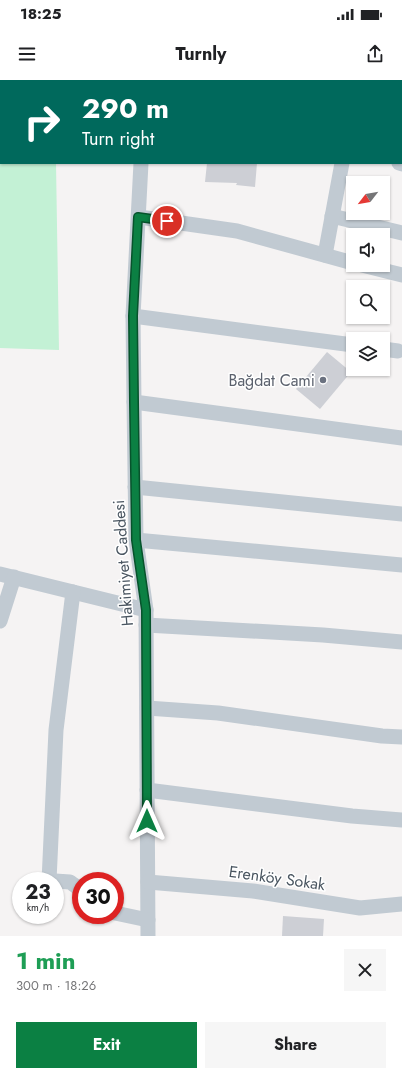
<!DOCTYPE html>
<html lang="en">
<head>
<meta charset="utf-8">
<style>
  :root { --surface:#fff; --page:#f6f6f6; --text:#202124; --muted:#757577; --accent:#0b8043 }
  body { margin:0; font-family:Jost,sans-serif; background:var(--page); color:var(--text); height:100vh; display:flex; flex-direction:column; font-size:15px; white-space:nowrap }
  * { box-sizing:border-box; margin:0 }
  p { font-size:13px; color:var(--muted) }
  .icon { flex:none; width:22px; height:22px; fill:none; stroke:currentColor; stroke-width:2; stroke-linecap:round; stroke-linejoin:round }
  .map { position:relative; height:856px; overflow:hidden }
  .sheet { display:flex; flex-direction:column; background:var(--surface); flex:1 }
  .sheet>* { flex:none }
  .hud { position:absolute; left:0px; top:0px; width:402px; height:84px; box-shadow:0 1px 3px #0004; background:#00695c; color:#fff; overflow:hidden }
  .needle { width:26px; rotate:239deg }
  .tools { position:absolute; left:346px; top:96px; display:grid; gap:8px }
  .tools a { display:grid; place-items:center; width:44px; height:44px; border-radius:0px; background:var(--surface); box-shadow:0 1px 3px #0004; font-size:20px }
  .speed { position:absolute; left:12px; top:792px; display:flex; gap:8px; font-size:20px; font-weight:700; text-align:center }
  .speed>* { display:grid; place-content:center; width:52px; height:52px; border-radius:50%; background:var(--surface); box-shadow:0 1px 3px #0004; line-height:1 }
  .speed small { font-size:10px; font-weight:400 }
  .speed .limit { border:6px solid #d22; background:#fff; color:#111 }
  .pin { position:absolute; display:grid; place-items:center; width:34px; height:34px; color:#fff; margin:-17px; border:2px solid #fff; border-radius:50%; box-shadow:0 1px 4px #0007 }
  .me { position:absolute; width:44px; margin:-22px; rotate:0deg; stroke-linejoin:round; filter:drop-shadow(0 0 3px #0008) }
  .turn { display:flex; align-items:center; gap:14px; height:84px; padding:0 16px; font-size:18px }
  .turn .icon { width:52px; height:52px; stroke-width:2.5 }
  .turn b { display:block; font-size:28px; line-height:34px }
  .round { display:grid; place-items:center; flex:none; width:42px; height:42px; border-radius:0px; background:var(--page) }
  .headline { display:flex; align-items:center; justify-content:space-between; height:68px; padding:0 16px }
  h1 { font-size:24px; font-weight:700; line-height:30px; color:#1e9e55 }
  .cta { display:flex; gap:8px; margin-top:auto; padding:8px 16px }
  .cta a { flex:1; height:46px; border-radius:0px; background:var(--accent); color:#fff; font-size:16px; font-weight:700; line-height:46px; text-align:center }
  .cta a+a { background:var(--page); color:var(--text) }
  .status { display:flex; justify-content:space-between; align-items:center; height:28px; padding:0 20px; background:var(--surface); direction:ltr }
  .status svg { height:11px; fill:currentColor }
  header { display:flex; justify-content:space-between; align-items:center; height:52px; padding:0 16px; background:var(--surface); font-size:18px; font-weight:700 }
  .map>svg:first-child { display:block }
  .green { fill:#c3f1d5 }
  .building { fill:#cdcfd5 }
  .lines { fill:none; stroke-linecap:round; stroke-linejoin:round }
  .minor { stroke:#c1cad2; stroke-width:15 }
  .route-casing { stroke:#07532c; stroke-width:10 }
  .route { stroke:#0b8043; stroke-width:7 }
  .worship-dot { fill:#6b7280; stroke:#fff; stroke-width:1.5 }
  .labels { text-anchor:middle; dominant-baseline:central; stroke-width:3; stroke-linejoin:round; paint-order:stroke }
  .worship-label { font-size:16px; fill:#5b616d; stroke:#fff; text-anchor:end }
  .street-label { font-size:16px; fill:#4a5661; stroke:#fff }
</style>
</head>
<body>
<div class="status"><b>18:25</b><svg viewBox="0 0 49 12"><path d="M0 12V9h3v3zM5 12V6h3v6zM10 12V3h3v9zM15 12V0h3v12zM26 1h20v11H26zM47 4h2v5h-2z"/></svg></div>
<header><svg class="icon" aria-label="menu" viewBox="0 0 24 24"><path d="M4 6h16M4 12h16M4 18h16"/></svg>Turnly<svg class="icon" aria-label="share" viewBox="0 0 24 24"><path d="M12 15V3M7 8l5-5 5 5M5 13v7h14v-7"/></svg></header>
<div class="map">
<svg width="402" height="856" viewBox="0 0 402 856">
  <rect width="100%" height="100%" fill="#f5f3f3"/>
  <polygon class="green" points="0,0 64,0 1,1 1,83 56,83 59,270 0,268"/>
  <g class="building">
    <polygon points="207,83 257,83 255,107 236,105 237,103 205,102"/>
    <polygon points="327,272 351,292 320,329 296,309"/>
    <polygon points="283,836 324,839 323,856 282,856"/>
  </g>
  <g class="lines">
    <g class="minor">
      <polyline points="145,1 145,0"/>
      <polyline points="230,1 230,0"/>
      <polyline points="401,30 402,30"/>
      <polyline points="141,83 133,236 134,322 136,460 146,530 148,856"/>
      <polyline points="399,83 402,84"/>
      <polyline points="332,136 402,153"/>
      <polyline points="139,137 237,151 353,183"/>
      <polyline points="325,175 342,83"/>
      <polyline points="362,185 402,195"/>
      <polyline points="133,236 353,265"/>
      <polyline points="383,269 398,271"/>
      <polyline points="134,322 402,358"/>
      <polyline points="135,407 402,434"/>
      <polyline points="136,460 402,485"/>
      <polyline points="0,494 146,530"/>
      <polyline points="0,541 14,497"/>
      <polyline points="146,545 323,555 402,562"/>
      <polyline points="147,628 218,633 382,656 402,657"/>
      <polyline points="147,710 352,736 402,740"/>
      <polyline points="49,801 56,650 73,512"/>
      <polyline points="55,801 70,802 81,810"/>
      <polyline points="148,802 253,811 360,828 402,824"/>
      <polyline points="115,833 148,840"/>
    </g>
  </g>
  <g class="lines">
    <defs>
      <polyline id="route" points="147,741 146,530 136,460 134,322 133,236 138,137 167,141"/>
    </defs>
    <use href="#route" class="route-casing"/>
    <use href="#route" class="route"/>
  </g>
  <circle class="worship-dot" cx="323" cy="300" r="4"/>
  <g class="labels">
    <g class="worship-label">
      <text x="315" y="300">Bağdat Cami</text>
    </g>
    <g class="street-label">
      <text transform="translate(123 483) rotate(-94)">Hakimiyet Caddesi</text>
      <text transform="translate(277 798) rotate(8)">Erenköy Sokak</text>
    </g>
  </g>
</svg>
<div class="tools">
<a><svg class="needle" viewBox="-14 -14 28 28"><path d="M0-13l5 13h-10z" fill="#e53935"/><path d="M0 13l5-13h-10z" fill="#757577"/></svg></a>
<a><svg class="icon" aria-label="sound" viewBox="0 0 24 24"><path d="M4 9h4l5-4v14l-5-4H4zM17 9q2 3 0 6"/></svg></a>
<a><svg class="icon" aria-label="search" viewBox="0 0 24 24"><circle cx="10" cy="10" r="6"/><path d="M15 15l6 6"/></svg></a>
<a><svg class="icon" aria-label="layers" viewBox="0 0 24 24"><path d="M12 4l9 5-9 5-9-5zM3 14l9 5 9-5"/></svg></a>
</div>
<div class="speed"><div>23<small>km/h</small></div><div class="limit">30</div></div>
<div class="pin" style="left:167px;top:141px;background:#d93025"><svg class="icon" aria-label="arrive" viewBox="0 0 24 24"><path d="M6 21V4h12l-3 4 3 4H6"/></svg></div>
<svg class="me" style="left:147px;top:741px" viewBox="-20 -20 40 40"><path d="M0-17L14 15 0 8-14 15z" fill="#0b8043" stroke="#fff" stroke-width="4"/></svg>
<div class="hud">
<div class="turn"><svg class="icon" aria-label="right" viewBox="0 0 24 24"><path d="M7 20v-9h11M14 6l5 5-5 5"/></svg><div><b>290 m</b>Turn right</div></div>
</div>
</div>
<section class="sheet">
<div class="headline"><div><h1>1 min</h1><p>300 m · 18:26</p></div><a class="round"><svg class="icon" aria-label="close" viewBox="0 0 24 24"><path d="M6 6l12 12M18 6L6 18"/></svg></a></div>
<div class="cta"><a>Exit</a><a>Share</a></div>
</section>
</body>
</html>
